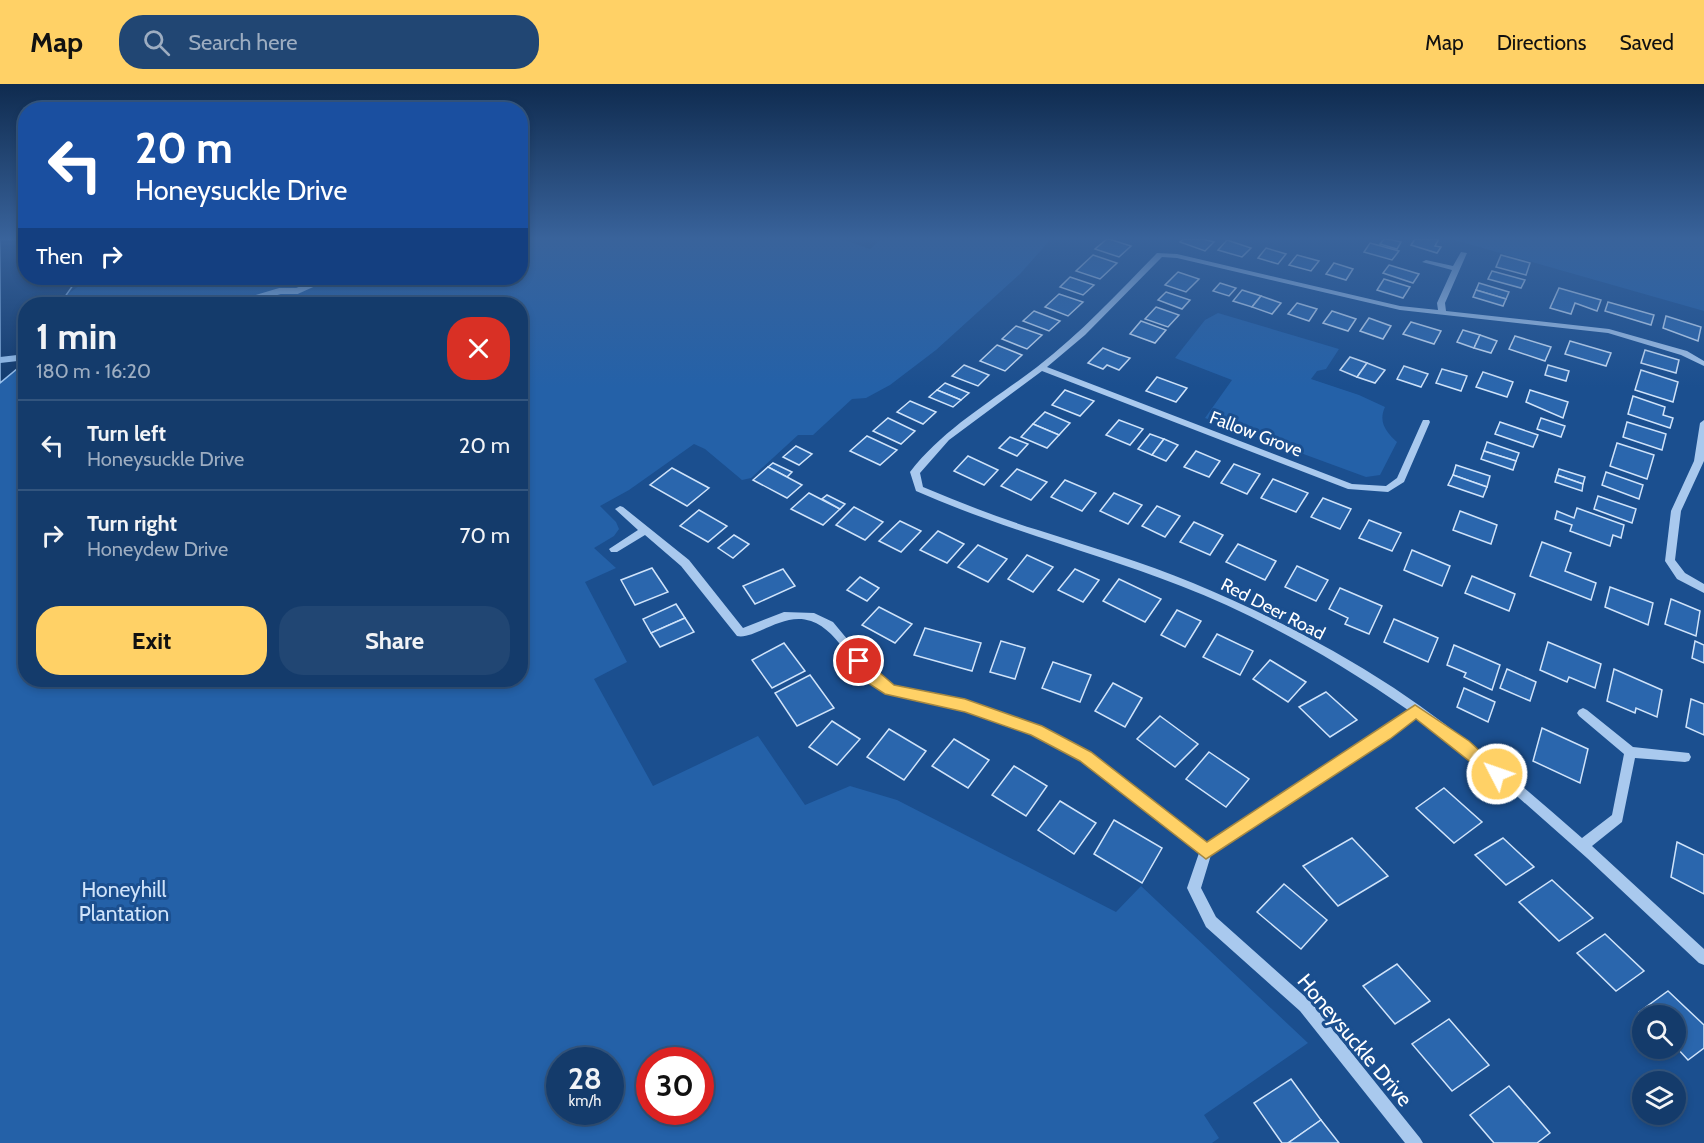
<!DOCTYPE html>
<html lang="en">
<head>
<meta charset="utf-8">
<style>
  :root { --surface:#143b6b; --page:#214673; --text:#f1f3f6; --muted:#9dadc1; --line:#33557e; --accent:#ffd166 }
  body { margin:0; font-family:Cabin,sans-serif; background:var(--page); color:var(--text); height:100vh; display:flex; flex-direction:column; font-size:22px; white-space:nowrap }
  * { box-sizing:border-box; margin:0 }
  p { font-size:20px; color:var(--muted) }
  .icon { flex:none; width:33px; height:33px; fill:none; stroke:currentColor; stroke-width:2; stroke-linecap:round; stroke-linejoin:round }
  .map { position:relative; flex:1; overflow:hidden }
  .drawer { position:absolute; left:18px; top:213px; width:510px; height:390px; display:flex; flex-direction:column; background:var(--surface); border-radius:24px; box-shadow:0 3px 9px #0003,0 0 0 2px var(--line) }
  .drawer>* { flex:none }
  .hud { position:absolute; left:18px; top:18px; width:510px; height:183px; border-radius:24px; box-shadow:0 3px 9px #0003,0 0 0 2px var(--line); background:#1a4fa0; color:#fff; overflow:hidden }
  .buttons { position:absolute; left:1632px; top:921px; display:grid; gap:12px }
  .buttons a { display:grid; place-items:center; width:54px; height:54px; border-radius:50%; background:var(--surface); box-shadow:0 3px 9px #0003,0 0 0 2px var(--line); font-size:30px }
  .speed { position:absolute; left:546px; top:963px; display:flex; gap:12px; font-size:30px; font-weight:700; text-align:center }
  .speed>* { display:grid; place-content:center; width:78px; height:78px; border-radius:50%; background:var(--surface); box-shadow:0 3px 9px #0003,0 0 0 2px var(--line); line-height:1 }
  .speed small { font-size:15px; font-weight:400 }
  .speed .limit { border:9px solid #d22; background:#fff; color:#111 }
  .pin { position:absolute; display:grid; place-items:center; width:51px; height:51px; color:#fff; margin:-26px; border:3px solid #fff; border-radius:50%; box-shadow:0 2px 6px #0007 }
  .me { position:absolute; width:66px; margin:-33px; rotate:311deg; stroke-linejoin:round; filter:drop-shadow(0 0 4px #0008) }
  .turn { display:flex; align-items:center; gap:21px; height:126px; padding:0 18px; font-size:27px }
  .turn .icon { width:78px; height:78px; stroke-width:2.5 }
  .turn b { display:block; font-size:42px; line-height:51px }
  .then { display:flex; align-items:center; height:57px; padding:0 18px; background:#0003; gap:12px; font-size:22px }
  .round { display:grid; place-items:center; flex:none; width:63px; height:63px; border-radius:24px; background:var(--page) }
  .headline { display:flex; align-items:center; justify-content:space-between; height:102px; padding:0 18px }
  h1 { font-size:36px; font-weight:700; line-height:45px }
  .action { display:flex; gap:12px; margin-top:auto; padding:12px 18px }
  .action a { flex:1; height:69px; border-radius:24px; background:var(--accent); color:#111; font-size:24px; font-weight:700; line-height:69px; text-align:center }
  .action a+a { background:var(--page); color:var(--text) }
  ul { padding:0; list-style:none }
  li { display:flex; align-items:center; gap:18px; height:90px; padding:0 18px; border-top:2px solid var(--line) }
  li div { flex:1 }
  li b { display:block; font-size:22px }
  li em { font-style:normal }
  header { display:flex; align-items:center; gap:36px; box-sizing:border-box; height:84px; padding:0 30px; background:var(--accent); color:#111 }
  header strong { font-size:28px }
  nav { display:flex; gap:33px; margin-inline-start:auto; font-size:21px }
  .search { width:420px; height:54px; background:var(--page); display:flex; align-items:center; gap:15px; box-sizing:border-box; padding:0 21px; border-radius:24px; color:var(--muted); font-size:22px }
  .map>svg:first-child { display:block }
  .green { fill:#2461a8; fill-rule:evenodd }
  .water { fill:#123a6d; stroke:#9cc4f0; stroke-width:1.5 }
  .lines { fill:none; stroke-linecap:round; stroke-linejoin:round }
  .stream { stroke:#9cc4f0; stroke-width:6 }
  .building { fill:#2a66ad; stroke:#cfe3fa; stroke-width:1.5 }
  .minor { fill:#a9c9ee; fill-rule:evenodd }
  .route { fill:#ffd166; stroke:#a68842; stroke-width:1.5 }
  .labels { text-anchor:middle; dominant-baseline:central; stroke-width:6; stroke-linejoin:round; paint-order:stroke }
  .street-label { font-size:18px; fill:#fff; stroke:#1b4f8f }
  .near-park-label { font-size:21px; fill:#cfe3fa; stroke:#1b4f8f }
  .near-street-label { font-size:21px; fill:#fff; stroke:#1b4f8f }
</style>
</head>
<body>
<header>
<strong>Map</strong>
<div class="search"><svg class="icon" aria-label="search" viewBox="0 0 24 24"><circle cx="10" cy="10" r="6"/><path d="M15 15l6 6"/></svg>Search here</div>
<nav><a>Map</a><a>Directions</a><a>Saved</a></nav>
</header>
<div class="map">
<svg width="1704" height="1059" viewBox="0 0 1704 1059">
  <rect width="100%" height="100%" fill="#1b4f8f"/>
  <g class="green">
    <path d="M521 155H842L870 165 881 155H1051L1020 190 936 266 890 301 866 314 852 315 813 351H798L751 394 742 396 705 365 694 360 629 406 600 422 616 438 619 445 614 452 594 464 616 484 585 498 627 578 594 595 653 702 758 652 805 721 850 702 897 716 1116 828 1141 802 1308 959 1204 1031 1219 1054 1212 1059H0V299L19 280 25 267 26 596H520V220H60L67 211 89 194H520ZM560 976H610V1028H560ZM650 976H700V1028H650Z"/>
    <polygon points="1451,155 1704,155 1704,227"/>
    <path d="M1218 229 1339 265 1326 285 1317 287 1311 295 1359 311 1385 323C1378 338 1386 348 1397 358L1380 391 1366 393 1205 334 1232 296 1175 274 1205 236Z"/>
  </g>
  <polygon class="water" points="0,155 25,155 26,194 78,194 60,220 26,220 25,267 18,284 0,299"/>
  <g class="lines">
    <g class="stream">
      <polyline points="235,220 280,207 297,207 317,198 336,194"/>
      <polyline points="0,276 26,273"/>
    </g>
  </g>
  <g class="building">
    <polygon points="1107,155 1109,155 1131,162 1119,173 1095,165"/>
    <polygon points="1183,155 1203,155 1214,158 1205,167 1180,158"/>
    <polygon points="1384,155 1388,155 1401,158 1397,165 1380,160"/>
    <polygon points="1415,155 1439,155 1435,162 1441,163 1437,169 1411,161"/>
    <polygon points="1227,156 1251,164 1242,173 1218,166"/>
    <polygon points="1370,159 1399,167 1392,176 1364,168"/>
    <polygon points="1266,164 1286,170 1278,180 1258,174"/>
    <polygon points="1093,171 1117,179 1100,195 1076,187"/>
    <polygon points="1297,171 1319,177 1311,187 1289,181"/>
    <polygon points="1501,171 1530,179 1526,191 1496,183"/>
    <polygon points="1334,179 1353,185 1346,196 1326,190"/>
    <polygon points="1389,181 1419,190 1413,199 1383,189"/>
    <polygon points="1492,187 1525,196 1521,204 1488,195"/>
    <polygon points="1178,188 1199,195 1186,208 1165,201"/>
    <polygon points="1070,193 1094,201 1083,211 1060,203"/>
    <polygon points="1384,195 1410,203 1403,214 1377,206"/>
    <polygon points="1220,199 1236,204 1229,212 1213,207"/>
    <polygon points="1479,199 1509,208 1506,215 1476,206"/>
    <polygon points="1559,204 1601,216 1597,227 1575,219 1571,230 1550,224"/>
    <polygon points="1242,206 1261,212 1252,223 1233,217"/>
    <polygon points="1476,206 1506,215 1503,222 1473,213"/>
    <polygon points="1166,208 1190,216 1182,225 1158,216"/>
    <polygon points="1059,210 1083,218 1068,232 1045,223"/>
    <polygon points="1261,212 1281,219 1272,230 1252,223"/>
    <polygon points="1608,218 1654,231 1651,241 1605,227"/>
    <polygon points="1297,219 1317,225 1309,237 1288,230"/>
    <polygon points="1156,223 1179,231 1168,243 1145,235"/>
    <polygon points="1034,227 1060,237 1049,247 1023,237"/>
    <polygon points="1332,227 1356,235 1348,247 1323,239"/>
    <polygon points="1666,232 1701,243 1698,257 1663,244"/>
    <polygon points="1369,234 1391,242 1383,255 1360,247"/>
    <polygon points="1141,237 1166,246 1155,259 1130,250"/>
    <polygon points="1411,238 1441,247 1434,260 1403,250"/>
    <polygon points="1016,242 1042,251 1027,265 1002,255"/>
    <polygon points="1463,246 1480,251 1474,264 1457,258"/>
    <polygon points="1480,251 1497,257 1491,269 1474,264"/>
    <polygon points="1515,252 1551,263 1545,277 1509,265"/>
    <polygon points="1570,257 1611,269 1606,282 1565,270"/>
    <polygon points="997,261 1022,271 1005,287 980,277"/>
    <polygon points="1103,264 1118,270 1130,274 1119,286 1107,281 1103,285 1088,279"/>
    <polygon points="1645,266 1679,276 1676,289 1641,279"/>
    <polygon points="1350,273 1367,279 1357,293 1340,286"/>
    <polygon points="1367,279 1385,286 1375,299 1357,293"/>
    <polygon points="964,281 989,291 978,302 952,292"/>
    <polygon points="1548,281 1569,287 1566,297 1545,291"/>
    <polygon points="1404,282 1428,290 1421,303 1397,295"/>
    <polygon points="1442,285 1467,292 1461,307 1436,299"/>
    <polygon points="1641,286 1678,298 1673,318 1635,306"/>
    <polygon points="1483,288 1513,298 1507,313 1476,303"/>
    <polygon points="1157,293 1187,304 1176,318 1146,307"/>
    <polygon points="945,299 969,309 961,316 937,306"/>
    <polygon points="937,306 961,316 953,323 929,313"/>
    <polygon points="1065,306 1094,317 1080,332 1052,321"/>
    <polygon points="1530,306 1568,318 1563,334 1526,318"/>
    <polygon points="1633,312 1665,323 1663,331 1673,334 1670,344 1628,330"/>
    <polygon points="910,317 936,328 923,340 897,328"/>
    <polygon points="1045,328 1070,339 1059,351 1033,340"/>
    <polygon points="888,334 915,347 901,360 873,347"/>
    <polygon points="1541,334 1565,342 1561,353 1537,345"/>
    <polygon points="1119,336 1143,345 1130,361 1106,351"/>
    <polygon points="1500,338 1538,351 1533,363 1495,350"/>
    <polygon points="1627,338 1666,350 1662,366 1623,353"/>
    <polygon points="1033,340 1059,351 1047,364 1021,353"/>
    <polygon points="1150,350 1164,355 1152,371 1138,365"/>
    <polygon points="867,352 897,366 880,381 850,367"/>
    <polygon points="1010,353 1028,360 1017,372 999,364"/>
    <polygon points="1164,355 1178,361 1166,377 1152,371"/>
    <polygon points="1487,358 1519,369 1516,377 1484,367"/>
    <polygon points="1617,359 1654,371 1647,395 1610,382"/>
    <polygon points="796,362 812,370 799,381 783,373"/>
    <polygon points="1196,367 1220,377 1209,393 1184,383"/>
    <polygon points="1484,367 1516,377 1513,386 1481,375"/>
    <polygon points="968,372 998,386 984,401 954,387"/>
    <polygon points="773,379 792,388 787,393 768,383"/>
    <polygon points="1234,380 1260,390 1247,410 1221,399"/>
    <polygon points="1456,381 1490,392 1487,403 1453,391"/>
    <polygon points="768,383 787,393 802,401 787,414 753,396"/>
    <polygon points="672,384 709,404 687,422 650,401"/>
    <polygon points="1017,385 1047,398 1031,416 1001,402"/>
    <polygon points="1559,385 1585,393 1583,400 1557,391"/>
    <polygon points="1606,388 1643,401 1639,415 1602,401"/>
    <polygon points="1453,391 1487,403 1483,413 1448,401"/>
    <polygon points="1557,391 1583,400 1582,407 1555,398"/>
    <polygon points="1273,395 1308,409 1296,428 1261,414"/>
    <polygon points="1065,396 1096,409 1082,427 1051,413"/>
    <polygon points="809,409 840,425 823,441 791,425"/>
    <polygon points="1114,409 1142,421 1128,440 1100,427"/>
    <polygon points="827,411 845,420 840,425 822,415"/>
    <polygon points="1598,412 1636,425 1632,439 1594,425"/>
    <polygon points="1323,414 1351,425 1340,445 1311,433"/>
    <polygon points="1157,422 1180,432 1165,453 1142,442"/>
    <polygon points="854,423 883,438 865,456 836,441"/>
    <polygon points="1577,424 1624,441 1621,454 1613,451 1610,462 1570,447 1572,441 1555,435 1557,427 1574,434"/>
    <polygon points="699,426 727,442 708,458 680,442"/>
    <polygon points="1460,427 1497,441 1491,460 1453,446"/>
    <polygon points="1369,436 1401,449 1392,467 1359,454"/>
    <polygon points="900,437 921,447 901,468 879,457"/>
    <polygon points="1194,438 1223,451 1210,471 1180,458"/>
    <polygon points="938,447 964,460 947,479 920,466"/>
    <polygon points="734,451 749,460 733,474 718,464"/>
    <polygon points="1542,458 1571,469 1565,487 1596,499 1591,516 1530,492"/>
    <polygon points="1238,460 1276,477 1265,496 1226,478"/>
    <polygon points="978,461 1007,475 988,498 958,483"/>
    <polygon points="1412,466 1450,482 1442,502 1404,486"/>
    <polygon points="1027,471 1053,483 1033,508 1008,495"/>
    <polygon points="1297,482 1328,496 1316,517 1285,503"/>
    <polygon points="652,484 668,508 635,521 621,496"/>
    <polygon points="783,485 795,502 755,520 743,502"/>
    <polygon points="1075,485 1099,496 1083,518 1058,506"/>
    <polygon points="1472,492 1515,510 1509,527 1465,509"/>
    <polygon points="860,493 879,504 867,517 847,506"/>
    <polygon points="1119,495 1161,515 1145,538 1103,517"/>
    <polygon points="1610,503 1653,519 1648,541 1605,523"/>
    <polygon points="1340,504 1382,522 1369,550 1345,540 1348,534 1329,525"/>
    <polygon points="1671,515 1700,527 1696,552 1665,540"/>
    <polygon points="676,520 685,534 651,549 643,535"/>
    <polygon points="879,523 912,540 895,559 862,541"/>
    <polygon points="1177,526 1201,537 1185,563 1161,551"/>
    <polygon points="685,534 694,548 660,563 651,549"/>
    <polygon points="1394,535 1438,554 1428,578 1384,558"/>
    <polygon points="925,544 981,559 972,587 914,571"/>
    <polygon points="1217,550 1253,567 1240,591 1203,573"/>
    <polygon points="1001,557 1025,564 1015,595 990,588"/>
    <polygon points="1695,557 1704,561 1704,579 1692,574"/>
    <polygon points="1548,558 1601,580 1595,604 1569,593 1567,598 1540,586"/>
    <polygon points="784,559 805,587 772,604 752,576"/>
    <polygon points="1454,561 1500,581 1492,606 1464,593 1466,589 1447,581"/>
    <polygon points="1270,576 1306,598 1288,618 1253,595"/>
    <polygon points="1053,578 1091,591 1080,618 1042,604"/>
    <polygon points="1507,585 1536,598 1530,617 1500,604"/>
    <polygon points="1614,585 1662,606 1657,633 1636,624 1635,629 1607,617"/>
    <polygon points="810,591 834,624 797,642 775,609"/>
    <polygon points="1113,599 1142,614 1125,643 1095,627"/>
    <polygon points="1464,604 1495,618 1488,638 1457,623"/>
    <polygon points="1326,608 1357,636 1330,653 1299,623"/>
    <polygon points="1691,615 1704,620 1704,651 1686,643"/>
    <polygon points="1160,632 1198,660 1175,683 1137,655"/>
    <polygon points="832,637 860,655 837,681 809,663"/>
    <polygon points="1542,644 1588,665 1580,699 1533,677"/>
    <polygon points="889,645 926,667 904,696 867,673"/>
    <polygon points="954,655 989,676 968,704 932,682"/>
    <polygon points="1209,668 1249,695 1226,723 1186,695"/>
    <polygon points="1014,682 1047,702 1026,732 992,711"/>
    <polygon points="1444,704 1482,738 1454,759 1416,724"/>
    <polygon points="1060,717 1096,739 1074,770 1038,746"/>
    <polygon points="1114,736 1162,764 1142,799 1094,770"/>
    <polygon points="1352,754 1388,792 1338,822 1303,782"/>
    <polygon points="1503,754 1534,783 1506,801 1475,771"/>
    <polygon points="1677,758 1704,771 1704,810 1671,793"/>
    <polygon points="1552,796 1593,834 1559,857 1519,818"/>
    <polygon points="1284,800 1327,836 1301,865 1257,828"/>
    <polygon points="1605,850 1644,887 1616,907 1577,869"/>
    <polygon points="1397,880 1430,917 1395,940 1363,902"/>
    <polygon points="1668,907 1704,941 1704,964 1688,976 1676,963 1676,932 1643,932 1639,928"/>
    <polygon points="1449,935 1489,981 1452,1007 1412,960"/>
    <polygon points="1291,995 1321,1036 1288,1059 1282,1059 1254,1019"/>
    <polygon points="1509,1002 1550,1049 1537,1059 1494,1059 1470,1031"/>
    <polygon points="1321,1036 1339,1059 1288,1059"/>
  </g>
  <g class="lines">
    <g class="minor">
      <path d="M1461 168 1467 169 1445 219 1446 227 1609 245 1687 267 1704 277V282L1681 271 1608 249 1400 226 1177 174 1162 173 1085 251 1047 283 1352 400 1386 402 1397 394 1422 338 1423 336H1429L1430 338 1404 398 1388 408 1348 405 1042 287 949 356 920 389 923 403C961 419 999 434 1038 446 1090 463 1143 478 1193 499 1263 528 1331 563 1394 604 1461 649 1522 701 1582 754L1612 731 1624 670 1579 632 1577 629 1579 626 1583 624 1587 626 1633 663 1689 669 1691 673 1689 677 1685 678 1635 674 1622 738 1592 762 1704 865V881L1699 879 1587 774 1510 706 1416 632 1389 655 1211 771 1201 804 1216 833 1310 917 1420 1054 1423 1059H1405L1300 927 1206 843 1187 804 1199 769C1148 729 1093 677 1033 651 1008 639 978 630 951 624 936 620 897 615 885 608 855 592 841 547 811 537 783 527 755 556 737 552L681 482 645 451 617 468H611L609 465 638 446 615 425 620 422 623 423 689 476 743 544 784 528 814 529 833 538 877 591 893 602 965 617 1041 644 1089 668 1206 760 1381 647 1408 626C1338 577 1261 533 1181 502 1093 468 1002 445 916 407L910 388C944 344 994 316 1037 283 1081 249 1119 208 1157 169L1177 170 1400 222 1438 226 1437 219 1452 186 1422 178 1426 176 1453 182Z"/>
      <polygon points="1704,336 1704,377 1681,427 1675,476 1685,489 1704,500 1704,509 1677,495 1665,477 1671,427 1694,377 1700,339"/>
    </g>
  </g>
  <linearGradient id="sky" x2="0" y2="1"><stop stop-color="#0f2b4f"/><stop offset="0.51" stop-color="#39639b"/><stop offset="1" stop-color="#39639b" stop-opacity="0"/></linearGradient>
  <rect width="1704" height="303" fill="url(#sky)"/>
  <polygon class="route" points="859,571 894,601 965,615 1042,642 1091,668 1207,758 1415,621 1469,657 1505,690 1503,695 1492,695 1416,635 1390,655 1206,775 1080,677 1031,651 965,628 885,610 868,599 851,577"/>
  <g class="labels">
    <g class="street-label">
      <text transform="translate(1256 350) rotate(21)">Fallow Grove</text>
      <text transform="translate(1273 525) rotate(27)">Red Deer Road</text>
    </g>
    <g class="near-park-label">
      <text x="124" y="805">Honeyhill<tspan x="124" dy="24">Plantation</tspan></text>
    </g>
    <g class="near-street-label">
      <text transform="translate(1355 956) rotate(50)">Honeysuckle Drive</text>
    </g>
  </g>
</svg>
<div class="buttons">
<a><svg class="icon" aria-label="search" viewBox="0 0 24 24"><circle cx="10" cy="10" r="6"/><path d="M15 15l6 6"/></svg></a>
<a><svg class="icon" aria-label="layers" viewBox="0 0 24 24"><path d="M12 4l9 5-9 5-9-5zM3 14l9 5 9-5"/></svg></a>
</div>
<div class="speed"><div>28<small>km/h</small></div><div class="limit">30</div></div>
<div class="pin" style="left:859px;top:577px;background:#d93025"><svg class="icon" aria-label="arrive" viewBox="0 0 24 24"><path d="M6 21V4h12l-3 4 3 4H6"/></svg></div>
<svg class="me" style="left:1497px;top:690px" viewBox="-20 -20 40 40"><circle r="17" fill="#ffd166" stroke="#fff" stroke-width="3"/><path d="M0-11L8 9 0 5-8 9z" fill="#fff"/></svg>
<div class="hud">
<div class="turn"><svg class="icon" aria-label="left" viewBox="0 0 24 24"><path d="M17 20v-9H6M10 6l-5 5 5 5"/></svg><div><b>20 m</b>Honeysuckle Drive</div></div>
<div class="then">Then<svg class="icon" aria-label="right" viewBox="0 0 24 24"><path d="M7 20v-9h11M14 6l5 5-5 5"/></svg></div>
</div>
<section class="drawer">
<div class="headline"><div><h1>1 min</h1><p>180 m · 16:20</p></div><a class="round" style="background:#d93025;color:#fff"><svg class="icon" aria-label="close" viewBox="0 0 24 24"><path d="M6 6l12 12M18 6L6 18"/></svg></a></div>
<ul>
<li><svg class="icon" aria-label="left" viewBox="0 0 24 24"><path d="M17 20v-9H6M10 6l-5 5 5 5"/></svg><div><b>Turn left</b><p>Honeysuckle Drive</p></div><em>20 m</em></li>
<li><svg class="icon" aria-label="right" viewBox="0 0 24 24"><path d="M7 20v-9h11M14 6l5 5-5 5"/></svg><div><b>Turn right</b><p>Honeydew Drive</p></div><em>70 m</em></li>
</ul>
<div class="action"><a>Exit</a><a>Share</a></div>
</section>
</div>
</body>
</html>
